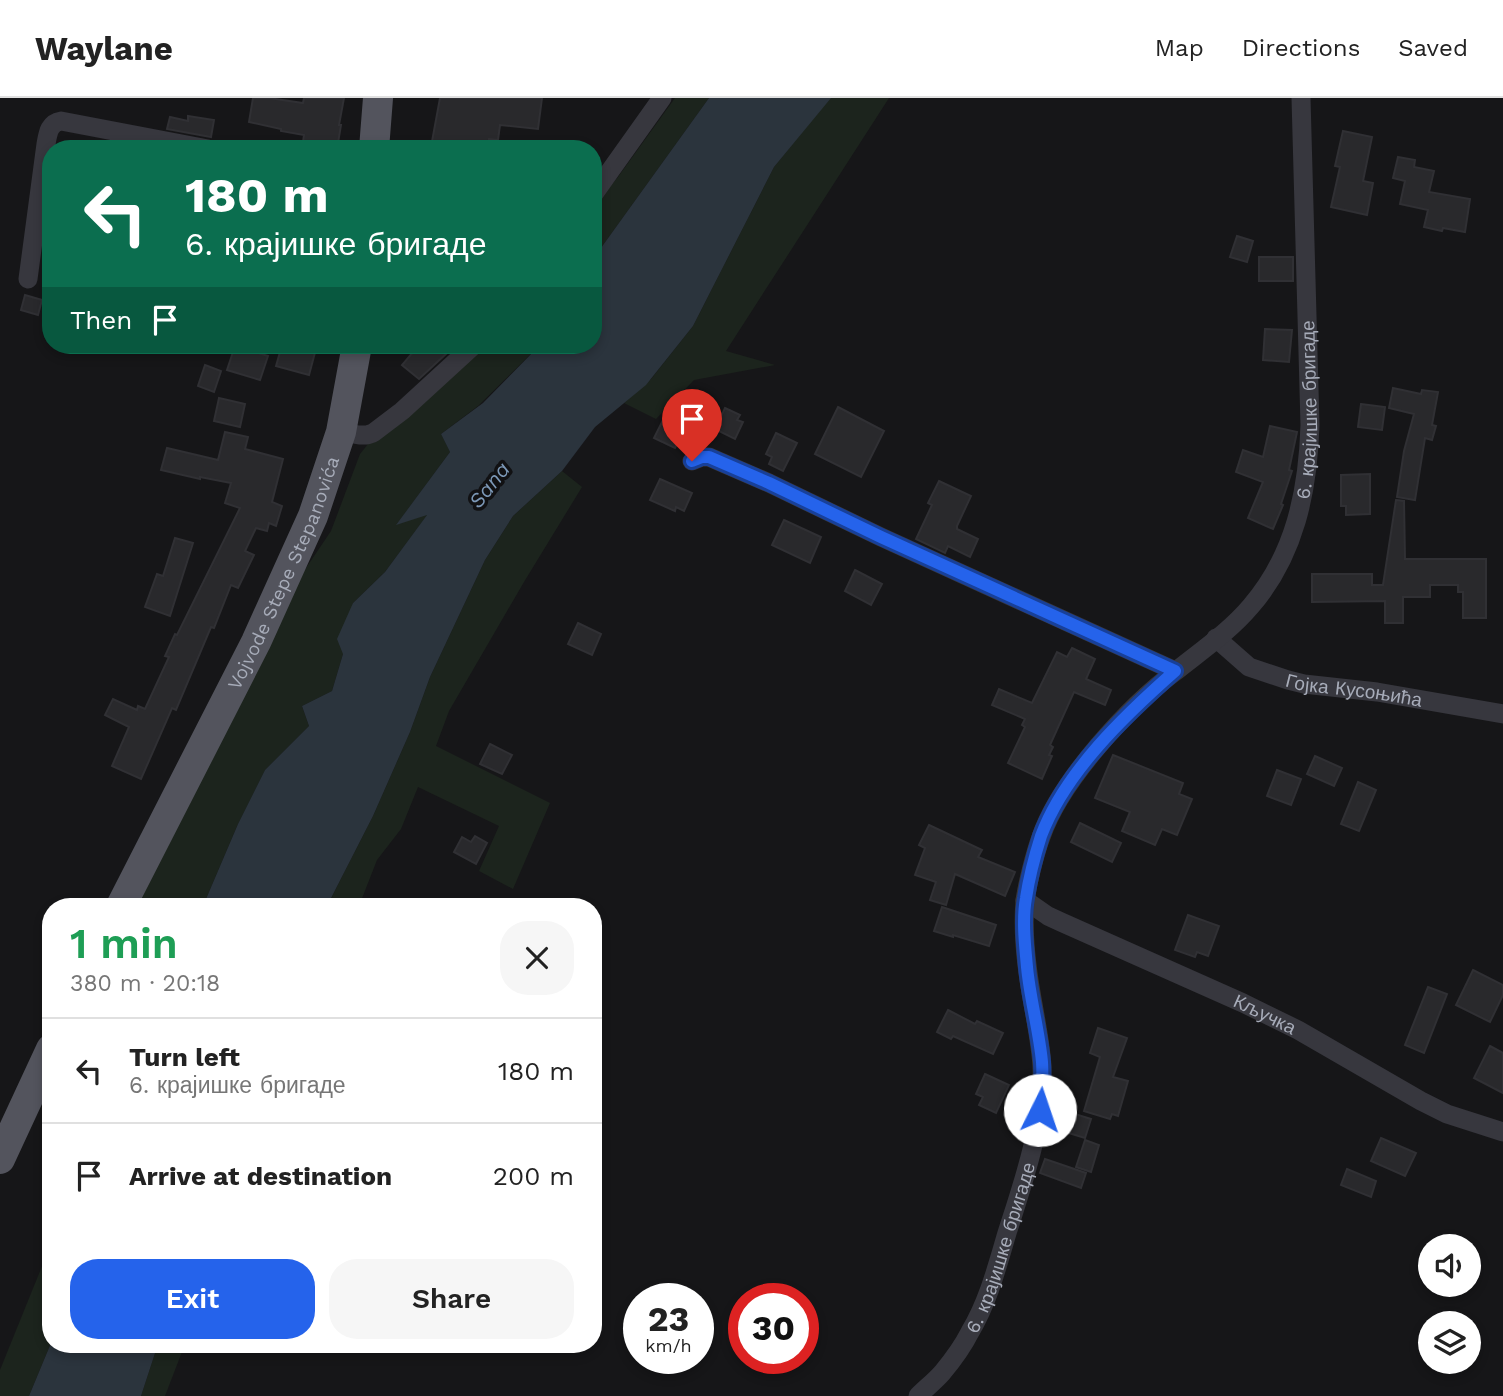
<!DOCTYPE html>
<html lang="en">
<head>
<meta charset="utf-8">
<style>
  :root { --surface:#fff; --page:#f6f6f6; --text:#222; --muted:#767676; --line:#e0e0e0; --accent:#2563eb }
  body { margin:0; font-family:"Work Sans",sans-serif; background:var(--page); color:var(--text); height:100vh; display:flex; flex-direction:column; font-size:26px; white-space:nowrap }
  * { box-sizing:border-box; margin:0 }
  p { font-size:23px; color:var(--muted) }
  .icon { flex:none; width:38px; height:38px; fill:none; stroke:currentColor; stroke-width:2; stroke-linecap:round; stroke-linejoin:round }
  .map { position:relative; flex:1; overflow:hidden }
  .sheet { position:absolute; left:42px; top:800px; width:560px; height:455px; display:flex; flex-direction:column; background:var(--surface); border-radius:28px; box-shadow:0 4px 10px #0003 }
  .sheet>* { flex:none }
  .banner { position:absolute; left:42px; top:42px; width:560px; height:214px; border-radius:28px; box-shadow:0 4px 10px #0003; background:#0b6e4f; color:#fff; overflow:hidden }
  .buttons { position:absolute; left:1418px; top:1136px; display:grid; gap:14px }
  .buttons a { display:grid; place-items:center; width:63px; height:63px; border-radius:50%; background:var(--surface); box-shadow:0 4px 10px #0003; font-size:35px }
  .speed { position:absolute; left:623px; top:1185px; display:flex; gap:14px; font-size:35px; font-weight:700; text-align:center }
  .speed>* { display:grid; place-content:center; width:91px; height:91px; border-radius:50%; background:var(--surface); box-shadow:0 4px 10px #0003; line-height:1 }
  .speed small { font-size:18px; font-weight:400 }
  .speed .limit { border:10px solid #d22; background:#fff; color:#111 }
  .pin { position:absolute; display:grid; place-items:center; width:60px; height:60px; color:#fff; margin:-72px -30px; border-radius:50% 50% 50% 0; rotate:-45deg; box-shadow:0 0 7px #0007 }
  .pin .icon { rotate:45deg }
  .me { position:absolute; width:77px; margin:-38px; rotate:4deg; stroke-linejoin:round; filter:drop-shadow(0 0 5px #0008) }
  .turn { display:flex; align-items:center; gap:24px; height:147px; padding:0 28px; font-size:32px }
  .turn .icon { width:91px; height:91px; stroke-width:2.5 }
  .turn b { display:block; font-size:49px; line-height:60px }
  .then { display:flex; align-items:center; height:66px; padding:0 28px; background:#0003; gap:14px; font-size:26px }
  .round { display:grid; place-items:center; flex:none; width:74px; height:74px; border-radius:28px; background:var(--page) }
  .headline { display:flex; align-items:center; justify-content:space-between; height:119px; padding:0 28px }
  h1 { font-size:42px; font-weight:600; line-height:52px; color:#1e9e55 }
  .primary-button { display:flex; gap:14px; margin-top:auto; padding:14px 28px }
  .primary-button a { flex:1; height:80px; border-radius:28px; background:var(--accent); color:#fff; font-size:28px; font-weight:600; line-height:80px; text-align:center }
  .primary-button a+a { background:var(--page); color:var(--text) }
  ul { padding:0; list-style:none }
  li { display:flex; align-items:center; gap:21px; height:105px; padding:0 28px; border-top:2px solid var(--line) }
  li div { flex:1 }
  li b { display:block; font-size:26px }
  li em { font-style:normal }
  header { display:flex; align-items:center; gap:42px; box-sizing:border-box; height:98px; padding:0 35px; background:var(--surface); border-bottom:2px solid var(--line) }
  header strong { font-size:33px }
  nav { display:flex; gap:38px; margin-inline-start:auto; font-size:24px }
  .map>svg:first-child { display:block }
  .green { fill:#1c241d }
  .water { fill:#2b343d }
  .building { fill:#29292c; stroke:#303034; stroke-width:2 }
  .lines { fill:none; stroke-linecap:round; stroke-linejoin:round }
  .minor { stroke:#37373e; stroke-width:19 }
  .primary { stroke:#53545d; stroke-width:30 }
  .route-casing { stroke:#184099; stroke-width:18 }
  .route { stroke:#2563eb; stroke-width:12 }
  .labels { text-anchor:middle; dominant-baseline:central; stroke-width:7; stroke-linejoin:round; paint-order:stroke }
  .street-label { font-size:19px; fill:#a7acb9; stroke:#111113 }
  .water-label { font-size:21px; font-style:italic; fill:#7c98b7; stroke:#111113 }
</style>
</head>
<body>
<header>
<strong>Waylane</strong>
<nav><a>Map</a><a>Directions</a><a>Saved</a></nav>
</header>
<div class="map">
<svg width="1503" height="1298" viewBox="0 0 1503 1298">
  <rect width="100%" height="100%" fill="#161618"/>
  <g class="green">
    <polygon points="675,0 709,0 593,161 593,109 618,79"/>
    <polygon points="830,0 889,0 726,253 775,267 694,282 656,321 624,305 651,281 693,228 774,69"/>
    <polygon points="477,247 538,247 536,251 478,308 441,336 450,354 397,426 428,416 385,474 353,505 343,556 332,593 302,608 309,628 265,672 238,726 203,808 133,808 304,473 331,433 360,356 368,346 378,343 383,329"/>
    <polygon points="562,373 582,389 524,484 449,613 436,648 550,705 513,791 479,773 499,728 418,689 401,731 377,762 359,808 327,808 373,718 410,634 430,579 485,462 513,418"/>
    <polygon points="51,1146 51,1245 29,1298 0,1298 0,1272"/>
    <polygon points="158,1246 185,1246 165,1298 141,1298"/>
  </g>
  <g class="water">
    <polygon points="709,0 831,0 774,69 693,228 646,287 595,329 562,373 513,418 485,462 430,579 410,634 373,718 327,808 203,808 238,726 265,672 309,628 302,608 332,593 343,556 337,541 353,505 385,474 427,417 396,427 450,354 441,336 483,305 536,251 538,247 593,247 593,161"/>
    <polygon points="51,1245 51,1246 158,1246 141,1298 29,1298"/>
  </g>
  <g class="building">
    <polygon points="253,0 269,0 303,5 304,0 344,0 339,27 341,27 337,51 302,51 304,37 281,33 281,31 249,24"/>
    <polygon points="440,0 542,0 538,31 500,27 498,42 489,41 487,51 444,51 431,49"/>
    <polygon points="188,18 214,22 211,39 167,31 170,19 188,23"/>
    <polygon points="1343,33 1372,39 1363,83 1373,85 1367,117 1331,109 1340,69 1335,68"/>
    <polygon points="1398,59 1415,62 1414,69 1434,73 1429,94 1470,101 1465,134 1443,130 1442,133 1424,129 1428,112 1400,106 1405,83 1393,80"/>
    <polygon points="1237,138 1253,143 1247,164 1230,159"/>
    <rect x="1259" y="159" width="34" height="24"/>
    <polygon points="25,197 42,202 38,217 21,212"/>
    <polygon points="1265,231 1292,232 1289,264 1263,262"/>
    <polygon points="282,247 317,247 309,277 276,268"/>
    <polygon points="419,247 438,247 448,254 419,281 402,267"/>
    <polygon points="235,248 268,258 260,282 227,272"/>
    <polygon points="205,267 221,273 214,294 198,288"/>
    <polygon points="1393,290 1421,296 1422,292 1438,294 1432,327 1436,328 1432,342 1425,340 1415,402 1397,399 1404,353 1414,316 1389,310"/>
    <polygon points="219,300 245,306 240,329 214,323"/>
    <polygon points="1361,306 1385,309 1382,332 1358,329"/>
    <polygon points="838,309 884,333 861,379 815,356"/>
    <polygon points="725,310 740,317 737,322 743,324 735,341 715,331"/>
    <polygon points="664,320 685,330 675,350 654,340"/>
    <polygon points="1270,328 1297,334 1289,372 1292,373 1281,406 1283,407 1273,431 1248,420 1263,384 1236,374 1243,352 1263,359"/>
    <polygon points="225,334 248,339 245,351 283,361 272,404 282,408 276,428 269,425 267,433 256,430 245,453 254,457 238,490 231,487 214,530 211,529 176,612 172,610 141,681 112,668 129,629 105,617 113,601 137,612 138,608 145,611 169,559 165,558 175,536 177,537 240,410 225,405 231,385 200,379 200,381 161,372 167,350 218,362"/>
    <polygon points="776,335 797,345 783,373 769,366 772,359 766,356"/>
    <polygon points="1370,376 1370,416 1346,417 1346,408 1341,408 1341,377"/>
    <polygon points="660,381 692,395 684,413 676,409 675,413 650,402"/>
    <polygon points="939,383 971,398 957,428 957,431 978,441 970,459 948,448 945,455 916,441 932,407 928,405"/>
    <polygon points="1396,402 1404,403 1405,461 1486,461 1486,520 1463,520 1463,494 1458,494 1458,487 1430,487 1430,499 1403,499 1403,525 1385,525 1385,503 1312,504 1312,476 1372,476 1372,487 1383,487"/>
    <polygon points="784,422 821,439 810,465 772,447"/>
    <polygon points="175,440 193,445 170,518 145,509 157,476 163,478"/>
    <polygon points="855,472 882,486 871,507 845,493"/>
    <polygon points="578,525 601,536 592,557 568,546"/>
    <polygon points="1072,550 1095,561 1086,581 1111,592 1105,607 1074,594 1050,647 1053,649 1049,657 1052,658 1042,681 1008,665 1025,629 1022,627 1025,621 992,607 999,591 1032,605 1057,554 1067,559"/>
    <polygon points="490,646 512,657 502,676 480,666"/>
    <polygon points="1113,657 1183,685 1179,696 1192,701 1177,737 1162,731 1155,747 1122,733 1130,714 1095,700"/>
    <polygon points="1315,658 1342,670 1334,688 1307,676"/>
    <polygon points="1277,672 1301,681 1291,707 1267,698"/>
    <polygon points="1358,684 1376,692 1359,733 1341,726"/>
    <polygon points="1080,725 1121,745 1112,764 1071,744"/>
    <polygon points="929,727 982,752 978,759 1015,774 1005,798 955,776 946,807 930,802 936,784 915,777 925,750 919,747"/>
    <polygon points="475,738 487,745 476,766 454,754 462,739 471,744"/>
    <polygon points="942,809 996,827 989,848 953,837 953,839 934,833"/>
    <polygon points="1188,817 1219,828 1208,858 1197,854 1195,859 1175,852"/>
    <polygon points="1473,872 1503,887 1503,897 1490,924 1456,907"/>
    <polygon points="1428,889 1447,896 1424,955 1405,947"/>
    <polygon points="948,912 975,926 977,923 1003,935 993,956 953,938 951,941 937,934"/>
    <polygon points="1098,930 1127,940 1113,979 1128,983 1118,1018 1112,1016 1110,1021 1084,1013 1100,959 1090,955"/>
    <polygon points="1490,948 1503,955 1503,995 1474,980"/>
    <polygon points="985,976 1009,987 996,1015 979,1007 983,999 976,996"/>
    <polygon points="1065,1013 1091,1021 1085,1040 1059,1032"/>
    <polygon points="1381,1040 1416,1055 1405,1078 1371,1063"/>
    <polygon points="1085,1042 1099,1047 1091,1074 1076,1069"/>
    <polygon points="1045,1061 1086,1075 1081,1090 1040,1075"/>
    <polygon points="1347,1071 1376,1083 1371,1099 1341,1087"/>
  </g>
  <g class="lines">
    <g class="minor">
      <polyline points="593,97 662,0"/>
      <path d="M28 181 46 46C48 35 49 25 61 23L208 51"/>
      <polyline points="341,334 359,337 367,337 373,335 402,313 474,247"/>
      <polyline points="692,363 702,359 709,359 769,385 881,439 1175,573"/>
      <path id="s1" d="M1216 540 1249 569 1288 582 1304 586 1377 594 1503 616"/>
      <path id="s2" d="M1025 802 1048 818 1061 824 1243 905 1298 932 1421 1003 1447 1016 1503 1034"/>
      <path id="s3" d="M918 1298C926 1290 935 1283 942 1275 952 1263 963 1248 970 1234 988 1204 997 1169 1007 1135 1024 1082 1044 1025 1042 968 1040 937 1032 906 1028 875 1025 853 1023 826 1025 803 1027 787 1035 755 1041 739 1060 683 1129 608 1176 573 1201 553 1230 533 1251 508 1295 457 1308 393 1310 327L1301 0"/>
    </g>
    <g class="primary">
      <polyline points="374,51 378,0"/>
      <path id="s4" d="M121 808 256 544 313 418 341 334 357 247"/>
      <polyline points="0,1061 51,951"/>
    </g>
  </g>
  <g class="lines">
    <defs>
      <path id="route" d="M692 363 702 359H709L769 385 881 439 1175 573C1125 617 1065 674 1041 738 1035 757 1029 780 1026 800 1022 822 1025 847 1027 869 1030 901 1039 932 1042 964 1043 980 1042 996 1040 1012"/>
    </defs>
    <use href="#route" class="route-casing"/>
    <use href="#route" class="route"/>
  </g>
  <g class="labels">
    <g class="street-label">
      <text stroke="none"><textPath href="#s3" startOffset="1118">6. крајишке бригаде</textPath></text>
      <text stroke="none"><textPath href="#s4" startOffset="371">Vojvode Stepe Stepanovića</textPath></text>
      <text stroke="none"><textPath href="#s1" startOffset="152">Гојка Кусоњића</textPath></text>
      <text stroke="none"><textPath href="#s2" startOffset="266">Кључка</textPath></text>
      <text stroke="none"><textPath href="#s3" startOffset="173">6. крајишке бригаде</textPath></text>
    </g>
    <g class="water-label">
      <text transform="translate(489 387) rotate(-52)">Sana</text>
    </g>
  </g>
</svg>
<div class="buttons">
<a><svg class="icon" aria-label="sound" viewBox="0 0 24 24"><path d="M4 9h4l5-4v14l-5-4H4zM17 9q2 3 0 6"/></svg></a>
<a><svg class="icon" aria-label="layers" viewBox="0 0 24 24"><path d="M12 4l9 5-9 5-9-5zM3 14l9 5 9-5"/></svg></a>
</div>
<div class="speed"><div>23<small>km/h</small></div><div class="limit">30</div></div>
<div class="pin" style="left:692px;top:363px;background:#d93025"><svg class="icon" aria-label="arrive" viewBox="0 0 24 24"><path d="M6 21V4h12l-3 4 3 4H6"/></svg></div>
<svg class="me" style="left:1040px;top:1012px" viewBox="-20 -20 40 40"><circle r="19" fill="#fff"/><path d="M0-13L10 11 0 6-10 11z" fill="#2563eb"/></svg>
<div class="banner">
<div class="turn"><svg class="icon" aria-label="left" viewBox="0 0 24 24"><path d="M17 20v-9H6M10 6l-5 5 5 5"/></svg><div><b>180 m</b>6. крајишке бригаде</div></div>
<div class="then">Then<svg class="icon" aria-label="arrive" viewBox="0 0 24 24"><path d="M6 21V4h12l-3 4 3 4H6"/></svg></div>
</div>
<section class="sheet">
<div class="headline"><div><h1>1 min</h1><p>380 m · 20:18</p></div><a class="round"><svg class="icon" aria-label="close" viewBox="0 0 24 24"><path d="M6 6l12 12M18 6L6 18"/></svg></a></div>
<ul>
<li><svg class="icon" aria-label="left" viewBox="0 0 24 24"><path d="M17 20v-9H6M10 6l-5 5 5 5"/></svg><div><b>Turn left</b><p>6. крајишке бригаде</p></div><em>180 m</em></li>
<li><svg class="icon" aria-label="arrive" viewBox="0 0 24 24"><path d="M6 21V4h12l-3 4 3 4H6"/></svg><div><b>Arrive at destination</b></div><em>200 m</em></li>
</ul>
<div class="primary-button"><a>Exit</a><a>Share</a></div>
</section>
</div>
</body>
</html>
